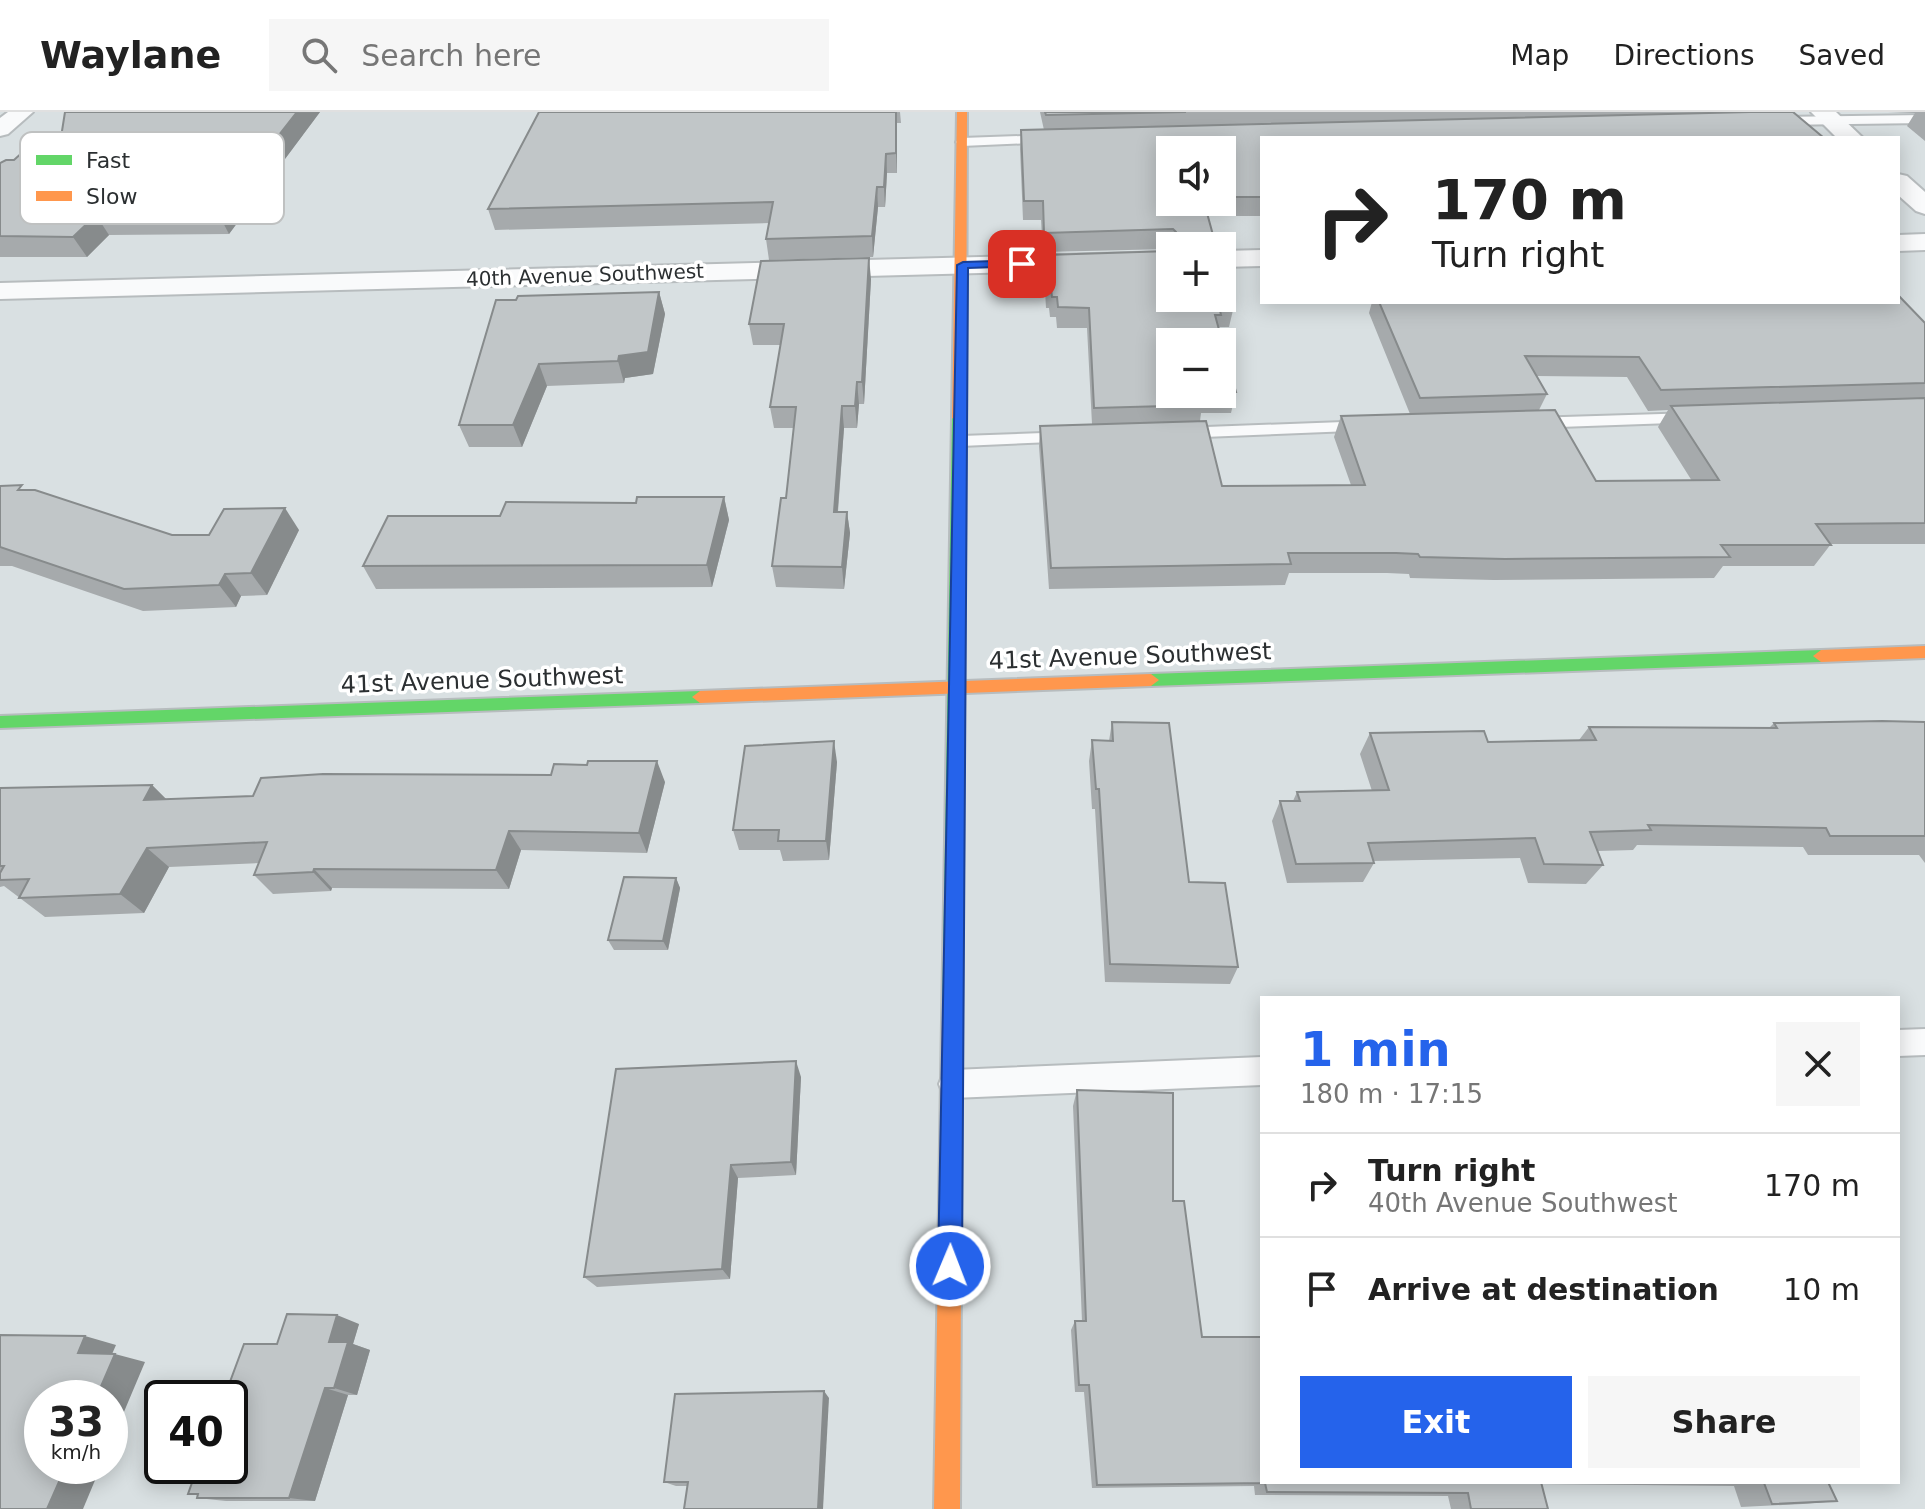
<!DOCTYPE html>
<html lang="en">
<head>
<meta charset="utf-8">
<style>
  :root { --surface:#fff; --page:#f6f6f6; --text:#222; --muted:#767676; --line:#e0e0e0; --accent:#2563eb }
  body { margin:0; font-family:"DejaVu Sans",sans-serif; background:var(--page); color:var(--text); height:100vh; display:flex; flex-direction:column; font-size:30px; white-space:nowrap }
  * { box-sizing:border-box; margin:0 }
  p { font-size:26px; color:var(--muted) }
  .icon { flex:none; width:44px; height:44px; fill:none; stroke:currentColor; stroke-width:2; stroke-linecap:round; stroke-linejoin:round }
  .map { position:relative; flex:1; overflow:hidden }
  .panel { position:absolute; left:1260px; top:884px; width:640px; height:488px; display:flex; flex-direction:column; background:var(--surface); border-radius:0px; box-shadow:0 4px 20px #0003 }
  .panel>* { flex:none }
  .hud { position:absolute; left:1260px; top:24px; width:640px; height:168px; border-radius:0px; box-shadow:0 4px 20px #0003; background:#fff; color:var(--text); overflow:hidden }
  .controls { position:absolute; left:1156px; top:24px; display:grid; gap:16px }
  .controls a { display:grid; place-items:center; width:80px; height:80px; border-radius:0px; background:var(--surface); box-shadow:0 4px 20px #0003; font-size:40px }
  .speed { position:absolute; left:24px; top:1268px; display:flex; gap:16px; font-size:40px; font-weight:700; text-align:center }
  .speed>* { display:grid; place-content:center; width:104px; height:104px; border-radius:50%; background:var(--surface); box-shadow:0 4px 20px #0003; line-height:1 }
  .speed small { font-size:20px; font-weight:400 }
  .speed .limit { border:4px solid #111; border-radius:12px; background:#fff; color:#111 }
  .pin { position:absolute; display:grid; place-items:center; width:68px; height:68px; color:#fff; margin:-34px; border-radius:16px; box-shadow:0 4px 12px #0006 }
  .me { position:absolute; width:88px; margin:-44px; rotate:1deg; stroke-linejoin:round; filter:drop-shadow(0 0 6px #0008) }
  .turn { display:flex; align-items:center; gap:28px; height:168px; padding:0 40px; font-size:36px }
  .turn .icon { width:104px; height:104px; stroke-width:2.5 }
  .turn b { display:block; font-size:56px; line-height:68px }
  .round { display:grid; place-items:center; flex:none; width:84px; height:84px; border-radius:0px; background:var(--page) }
  .overview { display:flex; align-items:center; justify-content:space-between; height:136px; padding:0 40px }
  h1 { font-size:48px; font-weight:600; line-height:60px; color:var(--accent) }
  .primary-button { display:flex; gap:16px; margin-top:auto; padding:16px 40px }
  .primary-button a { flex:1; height:92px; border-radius:0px; background:var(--accent); color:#fff; font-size:32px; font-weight:600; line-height:92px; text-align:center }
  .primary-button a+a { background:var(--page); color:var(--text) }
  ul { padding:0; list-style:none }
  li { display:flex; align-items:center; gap:24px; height:104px; padding:0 40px; border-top:2px solid var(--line) }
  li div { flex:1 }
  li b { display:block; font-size:30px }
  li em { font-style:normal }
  header { display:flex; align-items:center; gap:48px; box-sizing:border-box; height:112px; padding:0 40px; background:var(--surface); border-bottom:2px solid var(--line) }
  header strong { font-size:38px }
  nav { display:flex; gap:44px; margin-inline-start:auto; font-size:28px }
  .search { width:560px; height:72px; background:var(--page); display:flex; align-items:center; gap:20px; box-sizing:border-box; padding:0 28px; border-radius:0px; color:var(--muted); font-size:30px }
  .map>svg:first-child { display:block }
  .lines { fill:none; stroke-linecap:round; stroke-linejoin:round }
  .lane-casing { stroke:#b7bcbe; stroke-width:4 }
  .street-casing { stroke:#b7bcbe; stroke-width:4 }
  .fast-casing { stroke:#b7bcbe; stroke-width:4 }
  .slow-casing { stroke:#b7bcbe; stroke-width:4 }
  .lane { fill:#f9fafb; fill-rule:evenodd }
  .street { fill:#f9fafb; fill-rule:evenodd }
  .fast { fill:#63d668; fill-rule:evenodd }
  .slow { fill:#ff974d; fill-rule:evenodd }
  .wall { fill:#a6aaac; fill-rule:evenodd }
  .shaded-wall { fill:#878b8c }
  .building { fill:#c1c6c8; stroke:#878b8c; stroke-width:2 }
  .route { fill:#2563eb; stroke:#184099; stroke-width:2 }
  .labels { text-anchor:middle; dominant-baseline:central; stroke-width:7; stroke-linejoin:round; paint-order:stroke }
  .far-street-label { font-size:20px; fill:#2b2f31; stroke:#fff }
  .street-label { font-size:24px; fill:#2b2f31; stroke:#fff }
  .key { fill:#fff; stroke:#bfc1c1; stroke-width:2 }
  .key-label { font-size:22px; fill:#2b2f31 }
</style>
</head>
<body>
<header>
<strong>Waylane</strong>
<div class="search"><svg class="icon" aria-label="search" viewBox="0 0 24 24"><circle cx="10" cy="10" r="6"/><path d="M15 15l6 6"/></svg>Search here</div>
<nav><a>Map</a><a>Directions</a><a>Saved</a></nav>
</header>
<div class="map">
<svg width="1925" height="1397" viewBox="0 0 1925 1397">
  <rect width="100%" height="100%" fill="#d9e0e2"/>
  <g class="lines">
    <defs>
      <g id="lane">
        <polygon points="1925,3 1925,11 1771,13 1765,9 1771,5"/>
        <polygon points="1051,23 1057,27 1056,30 962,34 956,30 962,26"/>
        <polygon points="1694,301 1703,306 1700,310 1531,316 1522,311 1531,306"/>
        <polygon points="1370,309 1379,314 1376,318 1179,326 1170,321 1179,316"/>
        <polygon points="1070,320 1076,321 1079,325 1076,329 961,334 952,329 961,324"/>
        <polygon points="1925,917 1925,943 1898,944 1898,918"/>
        <polygon points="1262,945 1262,973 953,986 943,982 939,972 943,962 953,958"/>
      </g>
      <g id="street">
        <polygon points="8,0 33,0 8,22 0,24 0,6"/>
        <polygon points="1811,0 1836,0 1863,26 1837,26"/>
        <polygon points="1898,62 1907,64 1925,80 1925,102 1916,99 1898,83"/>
        <polygon points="1925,122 1925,138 1898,139 1898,123"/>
        <polygon points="1262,138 1262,154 1222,155 1222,139"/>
        <polygon points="1170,140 1170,156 0,187 0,171"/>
      </g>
      <g id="fast">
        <polygon points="959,302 966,306 962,908 959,915 952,918 945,915 942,908 952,306"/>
        <polygon points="1821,538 1829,544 1821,550 1151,574 1143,568 1151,562"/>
        <polygon points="700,579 708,585 700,591 0,616 0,604"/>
      </g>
      <g id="slow">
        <polygon points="957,0 967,0 966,306 959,310 952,306"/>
        <polygon points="1925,534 1925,546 1821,550 1813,544 1821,538"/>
        <polygon points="1151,562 1159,568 1151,574 700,591 692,585 700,579"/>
        <polygon points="952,898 959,901 962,908 960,1397 934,1397 942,908 945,901"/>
      </g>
    </defs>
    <use href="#lane" class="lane-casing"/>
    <use href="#street" class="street-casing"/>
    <use href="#fast" class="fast-casing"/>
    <use href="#slow" class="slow-casing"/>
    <use href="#lane" class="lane"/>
    <use href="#street" class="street"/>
    <use href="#fast" class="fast"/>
    <use href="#slow" class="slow"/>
  </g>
  <g class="wall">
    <polygon points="65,0 320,0 229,122 109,123 87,145 0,145 0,51 59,38"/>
    <polygon points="539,0 900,0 901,11 897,11 897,61 887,61 885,95 878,95 873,145 769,148 766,127 769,111 495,118 488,97"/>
    <path d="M1040 0H1793L1262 26V104H1208L1216 134H1170V137L1043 140 1041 108H1023L1020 37 1021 18H1044ZM1222 38V90H1170Z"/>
    <polygon points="1888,0 1925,0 1925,29 1907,14 1915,1"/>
    <path d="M1045 143 1234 194 1229 215H1219L1236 280 1231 301H1201L1200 309 1222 374 1351 373 1334 325 1341 304 1410 302 1369 201 1372 190H1898L1925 211V432H1831L1814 454H1723L1714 466 1494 468 1410 466 1409 462 1387 461H1289L1285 473 1049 477 1039 334 1040 314 1092 312 1087 216H1057L1056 205H1050L1049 196H1046L1044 162ZM1222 230V282H1170ZM1537 264 1627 265 1648 299 1668 298 1658 315 1692 369H1596L1539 298 1547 282Z"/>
    <polygon points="871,167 864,292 859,292 857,316 844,316 838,400 847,400 850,421 844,477 776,475 772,454 786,386 794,316 774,316 770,295 781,233 753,233 749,212"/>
    <polygon points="659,180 665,202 653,262 625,266 624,271 547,274 522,335 469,335 459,313 496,188"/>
    <polygon points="0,374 26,378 172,423 209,423 299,418 267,483 241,484 236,495 143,499 12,454 0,454"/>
    <polygon points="724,385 729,408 712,475 376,477 363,454 500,404 636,391"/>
    <polygon points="1112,610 1189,770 1238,855 1230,872 1105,870 1095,697 1092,697 1089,649 1092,628 1109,629"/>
    <polygon points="1925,610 1925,751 1919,743 1808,743 1803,735 1637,733 1633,738 1598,739 1603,753 1586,772 1528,771 1520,746 1373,749 1374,751 1363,770 1287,771 1272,709 1280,689 1293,689 1297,680 1372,679 1360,642 1370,621 1488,630 1579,628 1589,615 1769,616 1774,611"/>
    <polygon points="837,650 829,748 783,749 780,738 739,738 733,718"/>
    <polygon points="665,670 647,741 521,738 509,777 332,776 331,779 273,782 254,763 259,751 169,755 144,801 45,805 4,774 0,775 0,676 152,673 166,687"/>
    <polygon points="676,766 680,776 668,838 614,838 608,828"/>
    <polygon points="801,965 796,1063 738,1066 730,1167 597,1175 584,1165"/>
    <polygon points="1077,978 1173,1089 1202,1225 1262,1370 1873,1370 1829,1372 1837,1389 1803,1392 1741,1395 1734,1374 1541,1372 1548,1397 1451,1397 1448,1384 1255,1383 1254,1374 1092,1376 1084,1280 1075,1280 1071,1218 1075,1209 1082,1209 1073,994"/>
    <polygon points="359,1212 353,1232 370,1238 357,1283 348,1283 315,1389 226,1389 197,1386 198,1383 188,1382 277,1232"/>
    <polygon points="829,1286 687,1374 676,1374 664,1370"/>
  </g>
  <g class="shaded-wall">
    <polygon points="297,0 320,0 229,122 218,101"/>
    <polygon points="897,0 897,61 896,41"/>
    <polygon points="886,42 887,61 885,95 884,75"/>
    <polygon points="877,75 878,95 873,145 872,124"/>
    <polygon points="96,103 109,123 87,145 73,125"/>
    <polygon points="869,146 871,167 864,292 862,270"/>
    <polygon points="659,180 665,202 653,262 625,266 624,271 618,249 619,244"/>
    <polygon points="539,252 547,274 522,335 513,313"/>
    <polygon points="857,270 859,292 857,316 855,294"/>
    <polygon points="842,294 844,316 836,421 834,400"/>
    <polygon points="724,385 729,408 712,475 707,453"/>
    <polygon points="285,396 299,418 267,483 251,461"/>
    <polygon points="847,400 850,421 844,477 842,455"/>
    <polygon points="225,462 241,484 236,495 219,473"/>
    <polygon points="834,629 837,650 829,748 826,729"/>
    <polygon points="657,649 665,670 647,741 639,721"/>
    <polygon points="152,673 173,694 144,688"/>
    <polygon points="509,719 521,738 509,777 496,758"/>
    <polygon points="147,736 169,755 144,801 120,782"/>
    <polygon points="314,757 332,776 331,779 313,760"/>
    <polygon points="676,766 680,776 668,838 663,829"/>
    <polygon points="796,949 801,965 796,1063 791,1050"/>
    <polygon points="731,1053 738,1066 730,1167 722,1157"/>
    <polygon points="337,1203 359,1212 353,1232 370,1238 357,1283 334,1276 329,1230"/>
    <polygon points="85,1224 116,1233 109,1249 78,1241"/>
    <polygon points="115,1242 145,1250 110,1333 110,1286 96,1286"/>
    <polygon points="325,1276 348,1283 315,1389 289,1386"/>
    <polygon points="824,1279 829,1286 823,1397 818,1397"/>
    <polygon points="66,1354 101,1354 83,1397 47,1397"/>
  </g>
  <g class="building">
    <polygon points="65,0 297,0 218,101 96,103 73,125 0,124 0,51 6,48 14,48 25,38 59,38"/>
    <polygon points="539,0 896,0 896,41 886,42 884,75 877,75 872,124 766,127 773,90 488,97"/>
    <polygon points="1045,0 1186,0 1046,3"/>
    <polygon points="1750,0 1793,0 1824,26 1262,26 1262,85 1222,85 1222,38 1170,38 1170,90 1204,90 1216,134 1176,134 1176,120 1173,117 1044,121 1043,89 1024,89 1021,18"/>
    <polygon points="1170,139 1170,186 1222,186 1222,154 1234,194 1219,194 1221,203 1215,203 1236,280 1222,280 1222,230 1170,230 1170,282 1200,282 1203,293 1094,296 1089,196 1058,195 1057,185 1052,185 1051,176 1047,176 1045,143"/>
    <polygon points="869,146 862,270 857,270 855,294 842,294 834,400 847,400 842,455 772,454 781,386 786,386 796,295 770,295 784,212 749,212 761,149"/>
    <polygon points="659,180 648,240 619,244 618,249 539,252 513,313 459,313 496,188 516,188 518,184"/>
    <polygon points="1898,183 1925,211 1925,271 1661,278 1639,245 1525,244 1547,282 1420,286 1379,190 1898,190"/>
    <polygon points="1925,286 1925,411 1816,412 1831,433 1721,433 1730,445 1505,447 1420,445 1418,442 1396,441 1288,441 1291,452 1051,456 1040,314 1206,309 1222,374 1365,373 1341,304 1555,298 1596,369 1719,368 1671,294"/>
    <polygon points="22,373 18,378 35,378 172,423 209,423 224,397 285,396 251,461 225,462 219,473 124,477 0,435 0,374"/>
    <polygon points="637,385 724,385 707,453 363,454 388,404 500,404 506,390 636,391"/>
    <polygon points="1882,609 1925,610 1925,724 1830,724 1826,716 1648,713 1651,718 1590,720 1603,753 1544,752 1535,726 1368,731 1374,751 1296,752 1280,689 1300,689 1297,680 1389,678 1370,621 1484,619 1488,630 1596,628 1589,615 1777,616 1774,611"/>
    <polygon points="1112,610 1169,611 1189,770 1225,771 1238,855 1110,852 1099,677 1096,677 1092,628 1113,629"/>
    <polygon points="834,629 826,729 778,729 779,718 733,718 745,634"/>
    <polygon points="588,649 657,649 639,721 509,719 496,758 314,757 313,760 254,763 267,730 147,736 120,782 19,786 29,767 0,768 0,761 4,754 0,754 0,676 152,673 144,688 253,684 261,666 323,662 551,663 554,652 587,653"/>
    <polygon points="624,765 676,766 663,829 608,828"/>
    <polygon points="796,949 791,1050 731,1053 722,1157 584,1165 616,957"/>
    <polygon points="1077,978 1173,981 1173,1089 1184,1089 1202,1225 1262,1225 1262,1370 1541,1370 1548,1397 1471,1397 1468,1381 1267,1380 1265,1371 1097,1373 1089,1273 1079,1273 1075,1209 1086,1209"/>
    <polygon points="287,1202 337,1203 329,1230 348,1230 334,1276 325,1276 289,1386 197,1386 198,1382 188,1382 198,1354 230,1354 230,1286 224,1286 244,1232 277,1232"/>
    <polygon points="0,1223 85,1224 78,1241 115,1242 96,1286 42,1286 42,1354 66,1354 47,1397 0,1397"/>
    <polygon points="824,1279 818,1397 684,1397 688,1370 664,1370 675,1282"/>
    <polygon points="1699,1370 1828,1370 1837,1389 1772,1392 1764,1371"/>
  </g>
  <polygon class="route" points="1022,148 1026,149 1026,154 968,156 962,1154 959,1163 950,1166 942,1163 938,1154 957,153 963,150"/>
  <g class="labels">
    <g class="far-street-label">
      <text transform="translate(585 163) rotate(-2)">40th Avenue Southwest</text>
    </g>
    <g class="street-label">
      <text transform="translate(1130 544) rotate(-2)">41st Avenue Southwest</text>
      <text transform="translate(482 568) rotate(-2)">41st Avenue Southwest</text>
    </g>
  </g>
  <rect x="20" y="20" width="264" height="92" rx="12" class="key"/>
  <rect x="36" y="43" width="36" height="10" fill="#63d668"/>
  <rect x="36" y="79" width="36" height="10" fill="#ff974d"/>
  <g class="key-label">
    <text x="86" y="56">Fast</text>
    <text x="86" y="92">Slow</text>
  </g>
</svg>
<div class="controls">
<a><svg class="icon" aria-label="sound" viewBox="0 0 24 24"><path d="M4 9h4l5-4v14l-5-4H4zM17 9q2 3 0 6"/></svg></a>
<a>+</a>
<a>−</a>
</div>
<div class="speed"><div>33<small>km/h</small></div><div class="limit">40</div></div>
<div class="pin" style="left:1022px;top:152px;background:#d93025"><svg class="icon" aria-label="arrive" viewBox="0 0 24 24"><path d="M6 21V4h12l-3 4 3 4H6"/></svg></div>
<svg class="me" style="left:950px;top:1154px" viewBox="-20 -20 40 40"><circle r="17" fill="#2563eb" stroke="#fff" stroke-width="3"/><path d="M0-11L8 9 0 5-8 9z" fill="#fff"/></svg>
<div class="hud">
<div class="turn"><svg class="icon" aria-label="right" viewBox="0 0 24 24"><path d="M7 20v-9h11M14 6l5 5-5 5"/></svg><div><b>170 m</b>Turn right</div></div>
</div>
<section class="panel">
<div class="overview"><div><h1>1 min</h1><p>180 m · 17:15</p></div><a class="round"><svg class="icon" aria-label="close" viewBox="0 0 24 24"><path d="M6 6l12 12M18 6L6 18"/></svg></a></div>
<ul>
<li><svg class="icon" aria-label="right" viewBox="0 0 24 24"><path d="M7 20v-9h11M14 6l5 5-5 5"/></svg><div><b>Turn right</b><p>40th Avenue Southwest</p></div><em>170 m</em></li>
<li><svg class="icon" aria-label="arrive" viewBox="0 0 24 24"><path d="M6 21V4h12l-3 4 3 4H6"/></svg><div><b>Arrive at destination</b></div><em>10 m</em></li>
</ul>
<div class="primary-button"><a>Exit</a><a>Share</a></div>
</section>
</div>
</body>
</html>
